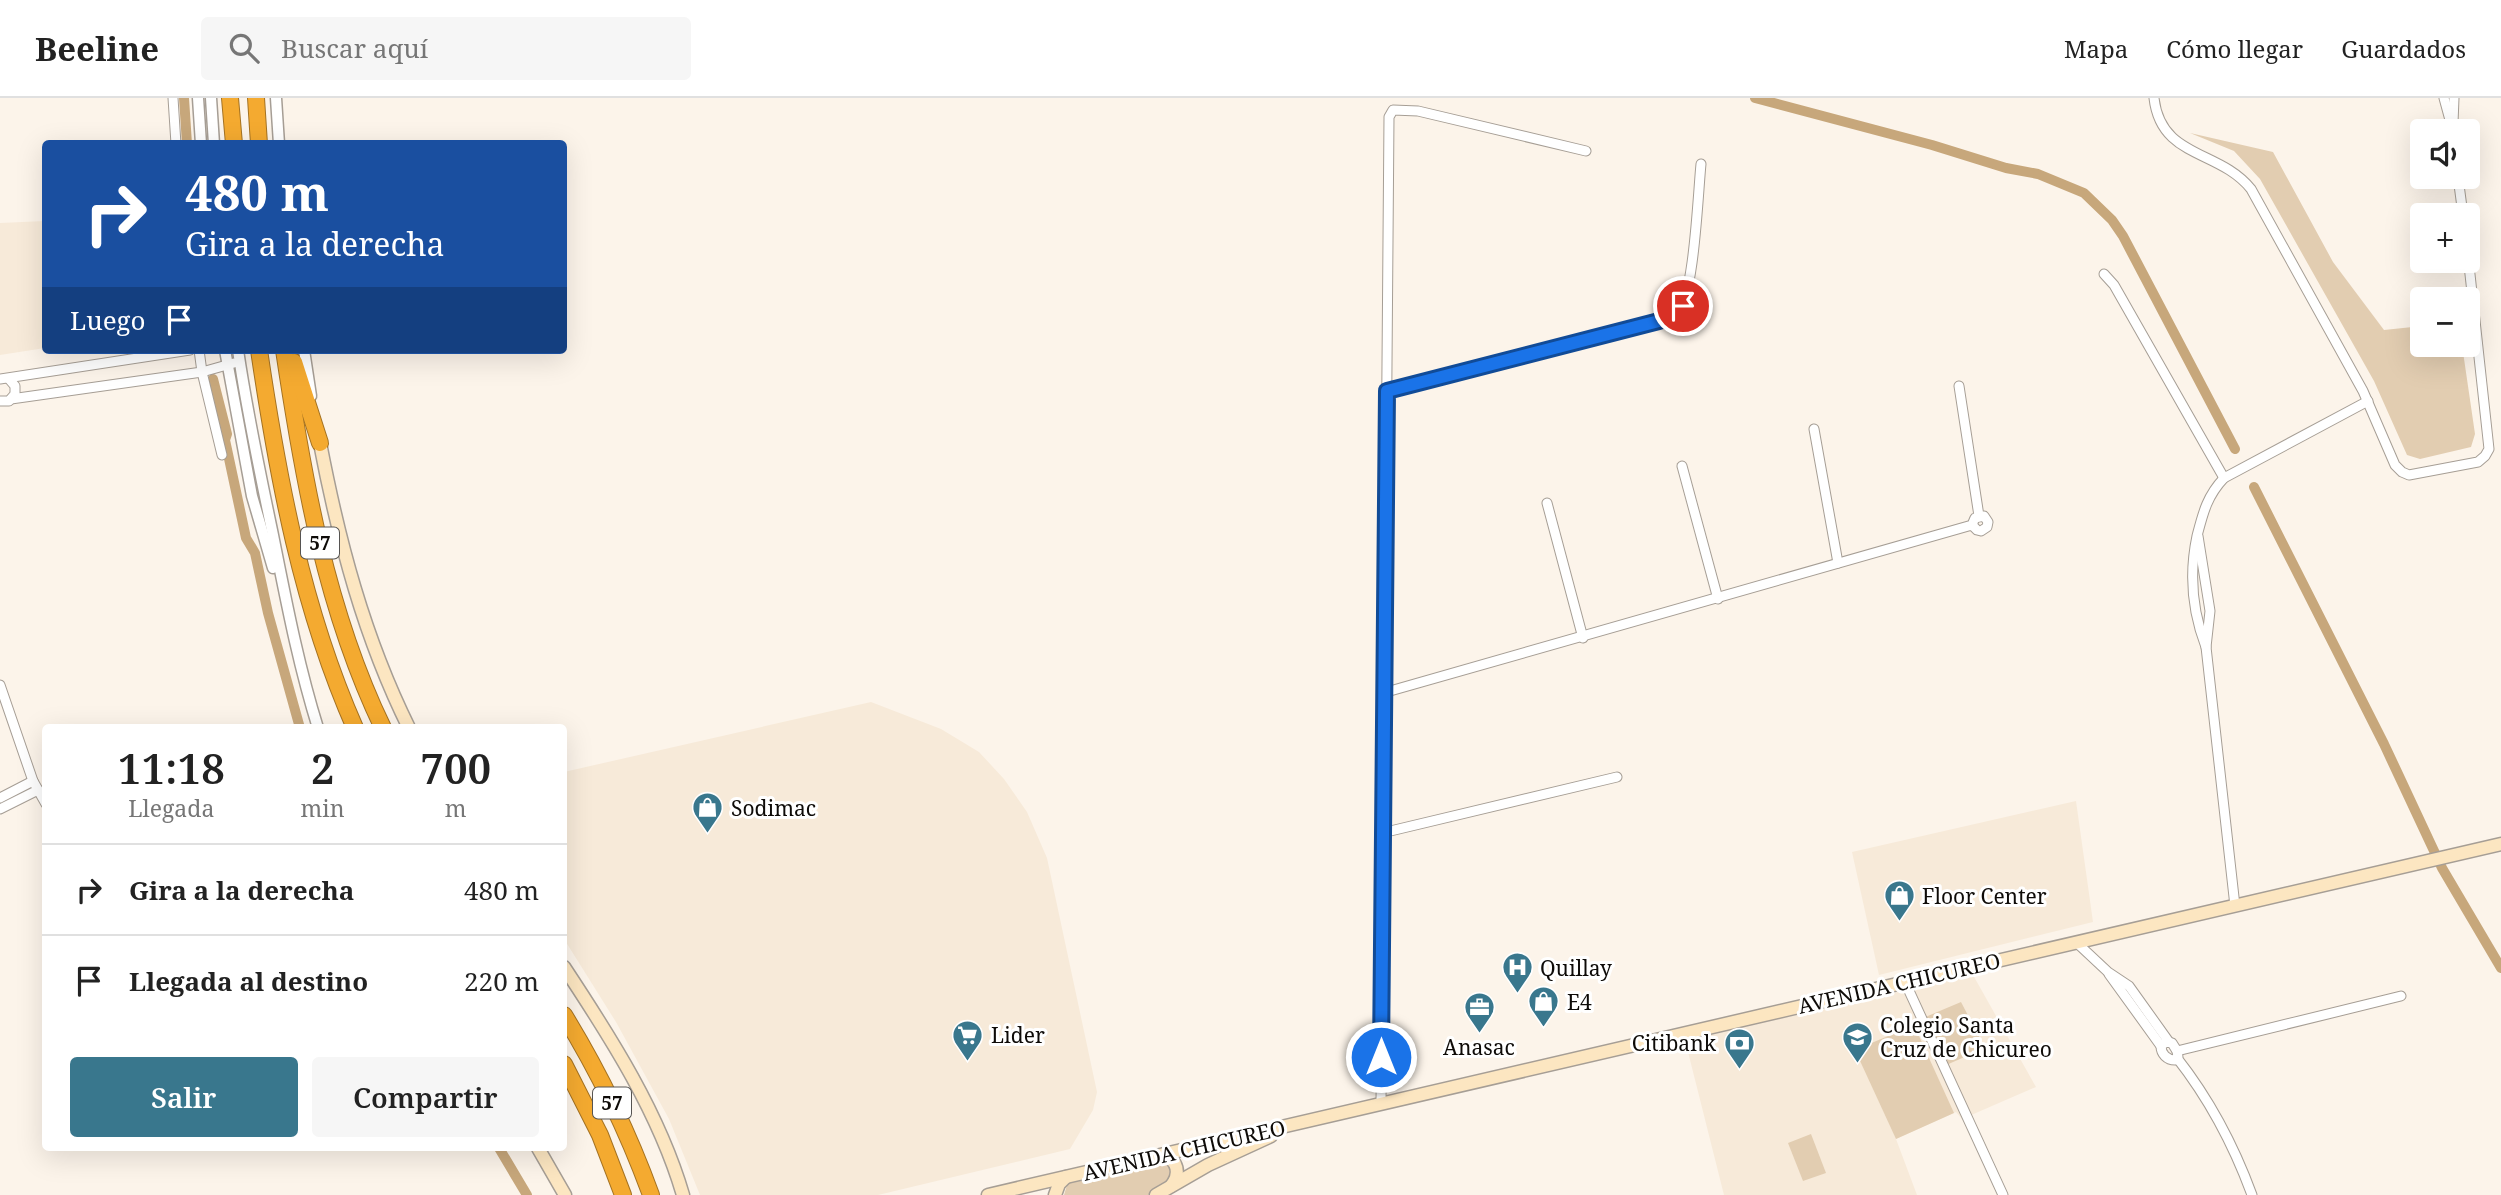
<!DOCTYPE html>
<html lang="es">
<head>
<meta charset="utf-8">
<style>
  :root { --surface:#fff; --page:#f6f6f6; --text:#222; --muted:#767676; --line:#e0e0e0; --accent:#39778d }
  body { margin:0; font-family:"Noto Serif",serif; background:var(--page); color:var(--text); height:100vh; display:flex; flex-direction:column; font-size:26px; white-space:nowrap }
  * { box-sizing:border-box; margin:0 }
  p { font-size:23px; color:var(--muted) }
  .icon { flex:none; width:38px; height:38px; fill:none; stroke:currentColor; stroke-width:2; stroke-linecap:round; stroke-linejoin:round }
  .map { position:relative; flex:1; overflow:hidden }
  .side { position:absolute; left:42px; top:626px; width:525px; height:427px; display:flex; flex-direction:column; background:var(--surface); border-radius:7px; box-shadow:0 7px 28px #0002 }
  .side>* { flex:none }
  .guide { position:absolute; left:42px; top:42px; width:525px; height:214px; border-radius:7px; box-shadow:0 7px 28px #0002; background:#1a4fa0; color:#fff; overflow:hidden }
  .tools { position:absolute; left:2410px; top:21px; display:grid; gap:14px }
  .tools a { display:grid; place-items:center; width:70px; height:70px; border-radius:7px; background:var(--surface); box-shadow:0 7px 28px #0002; font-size:35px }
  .pin { position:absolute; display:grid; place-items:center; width:60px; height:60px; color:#fff; margin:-30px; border:4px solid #fff; border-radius:50%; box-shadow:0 2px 7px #0007 }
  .me { position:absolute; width:77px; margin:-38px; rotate:0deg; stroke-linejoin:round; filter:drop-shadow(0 0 5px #0008) }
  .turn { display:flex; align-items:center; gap:24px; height:147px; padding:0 28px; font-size:32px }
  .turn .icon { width:91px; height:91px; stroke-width:2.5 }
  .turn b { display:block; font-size:49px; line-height:60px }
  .then { display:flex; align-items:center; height:66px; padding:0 28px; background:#0003; gap:14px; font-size:26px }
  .eta { display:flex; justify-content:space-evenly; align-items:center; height:119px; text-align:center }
  .eta b { font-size:42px; font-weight:600; line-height:49px }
  .cta { display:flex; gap:14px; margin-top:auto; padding:14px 28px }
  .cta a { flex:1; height:80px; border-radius:7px; background:var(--accent); color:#fff; font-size:28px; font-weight:600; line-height:80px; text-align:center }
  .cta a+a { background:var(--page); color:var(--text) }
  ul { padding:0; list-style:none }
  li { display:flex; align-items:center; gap:21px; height:91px; padding:0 28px; border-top:2px solid var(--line) }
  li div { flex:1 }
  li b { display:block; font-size:26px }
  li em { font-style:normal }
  header { display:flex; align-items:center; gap:42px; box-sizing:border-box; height:98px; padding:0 35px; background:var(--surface); border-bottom:2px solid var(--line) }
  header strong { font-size:33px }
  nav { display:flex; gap:38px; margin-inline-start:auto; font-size:24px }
  .search { width:490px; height:63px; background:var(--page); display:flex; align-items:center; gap:18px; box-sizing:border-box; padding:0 24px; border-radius:7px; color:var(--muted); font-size:26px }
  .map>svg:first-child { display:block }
  .built { fill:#f7ead9 }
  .green { fill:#e2cdb1 }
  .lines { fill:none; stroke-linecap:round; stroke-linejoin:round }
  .canal { stroke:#c7a77b; stroke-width:10 }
  .minor-casing { stroke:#a69e95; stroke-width:11 }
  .tertiary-casing { stroke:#a69e95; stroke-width:13 }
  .secondary-casing { stroke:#a69e95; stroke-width:15 }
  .motorway-casing { stroke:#a47222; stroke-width:18 }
  .minor { stroke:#fff; stroke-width:9 }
  .tertiary { stroke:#fff; stroke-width:10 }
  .secondary { stroke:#fce6c1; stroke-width:12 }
  .motorway { stroke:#f4aa30; stroke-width:16 }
  .route-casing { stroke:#114b97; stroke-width:18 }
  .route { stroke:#1a73e8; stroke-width:12 }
  .labels { text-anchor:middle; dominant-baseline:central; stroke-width:6; stroke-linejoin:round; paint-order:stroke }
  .shield { fill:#fff; stroke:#565452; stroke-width:2 }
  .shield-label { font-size:19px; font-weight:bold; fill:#0e0b08 }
  .poi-label { font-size:21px; fill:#0e0b08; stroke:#fff; text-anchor:start }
  .street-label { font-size:21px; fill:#0e0b08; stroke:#fff }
</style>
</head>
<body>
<header>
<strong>Beeline</strong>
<div class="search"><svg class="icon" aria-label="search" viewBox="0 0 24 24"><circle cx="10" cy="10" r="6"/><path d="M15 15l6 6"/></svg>Buscar aquí</div>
<nav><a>Mapa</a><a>Cómo llegar</a><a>Guardados</a></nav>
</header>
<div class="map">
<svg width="2501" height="1097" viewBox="0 0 2501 1097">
  <rect width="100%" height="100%" fill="#fcf4ea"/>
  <g class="built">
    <polygon points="45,123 45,250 0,257 0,125"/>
    <polygon points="871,604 941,631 979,654 1004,681 1027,714 1047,760 1097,994 1093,1012 1070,1051 878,1097 700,1097 669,1021 616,924 564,841 564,674"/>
    <polygon points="2076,703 2093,824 1879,877 1852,754"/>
    <polygon points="1973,877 2036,989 1962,1021 1956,1014 1896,1041 1917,1097 1724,1097 1685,942"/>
  </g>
  <g class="green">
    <polygon points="2190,35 2273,54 2333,164 2384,232 2422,228 2422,247 2462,247 2475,336 2471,349 2420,361 2407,357 2374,283 2260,81 2234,53"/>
    <polygon points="1961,904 1985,950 1944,968 1923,920"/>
    <polygon points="1914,927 1954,1015 1896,1041 1855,952"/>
    <polygon points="1811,1036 1826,1075 1803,1083 1788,1045"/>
    <polygon points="1162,1062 1171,1068 1173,1077 1167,1086 1148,1097 1064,1097 1067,1087 1072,1082"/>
  </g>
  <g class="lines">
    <g class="canal">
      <polyline points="184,0 187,46"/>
      <polyline points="1755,0 1932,47 2006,70 2038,76 2084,95 2112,122 2123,138 2235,351"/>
      <polyline points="213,281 227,336 225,342 246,440 255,455 268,515 300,630"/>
      <polyline points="2254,389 2384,646 2442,770 2501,870"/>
      <polyline points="499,1050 527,1097"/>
    </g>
    <defs>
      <g id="minor">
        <polyline points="173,0 176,46"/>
        <path d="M2154 0C2161 61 2219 51 2251 91L2363 293 2395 367 2402 374 2409 377 2478 364 2485 358 2489 351 2468 158"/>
        <polyline points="2444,0 2453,33"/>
        <polyline points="2453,25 2454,0"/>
        <polyline points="2458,79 2463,117"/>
        <polyline points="2104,176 2114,187 2224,380"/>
        <polyline points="199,252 202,274 222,357"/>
        <polyline points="0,281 190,252"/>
        <polyline points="1959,288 1979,418"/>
        <path d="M1387 293 1677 217C1694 201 1698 95 1701 66"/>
        <polyline points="11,301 202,274 234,265"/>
        <polyline points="0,303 9,303 15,296 15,288 9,281"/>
        <polyline points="1814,331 1838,465"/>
        <polyline points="1682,368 1718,501"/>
        <polyline points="1547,405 1583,540"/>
        <polyline points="2198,438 2210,513 2206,549"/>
        <polyline points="0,587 33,683 46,706"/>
        <polyline points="1383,595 1972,427 1975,420 1984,418 1988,424 1987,429 1981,433 1977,432 1972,427"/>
        <polyline points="0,700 33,683"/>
        <polyline points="0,711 38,692"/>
        <polyline points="1382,735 1617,679"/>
        <path d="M2235 808 2206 549C2192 513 2189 476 2197 438 2203 415 2207 398 2224 380L2368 303"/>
        <polyline points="2077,845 2108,874 2129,888 2169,944"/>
        <polyline points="2109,876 2161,948"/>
        <polyline points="1905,884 2003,1097"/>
        <path d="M2166 944 2172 945 2177 953 2178 959 2175 962C2167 962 2161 956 2161 948Z"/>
        <polyline points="2177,953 2401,898"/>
        <path d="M2177 960C2210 1002 2234 1048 2252 1097"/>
        <polyline points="1381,1005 1389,19 1393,12 1418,13 1586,53"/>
      </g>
      <g id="tertiary">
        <polyline points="198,0 201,46"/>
        <polyline points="211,0 214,46"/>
        <polyline points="276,0 279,46"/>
        <polyline points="225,252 252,398 273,470"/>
        <path d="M238 252C247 314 260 375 273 437 286 502 298 566 318 630"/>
        <polyline points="304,252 311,298"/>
      </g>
      <g id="secondary">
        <path d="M320 345C339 444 364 539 409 630"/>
        <path d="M564 869C611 940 659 1015 683 1097"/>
        <polyline points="538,1050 565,1097"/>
        <path d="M1163 1057C1178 1062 1181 1076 1171 1088"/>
        <polyline points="988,1097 2501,746"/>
        <polyline points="1055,1097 1059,1086 1066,1079"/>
        <polyline points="1156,1097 1208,1067 1271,1038"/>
      </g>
      <g id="motorway">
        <polyline points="230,0 234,46"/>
        <polyline points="256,0 259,46"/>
        <path d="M259 252C278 381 302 510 355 630"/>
        <path d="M284 252C303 380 326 512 383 630"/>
        <polyline points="294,264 320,345"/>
        <path d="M564 917C599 974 628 1034 651 1097"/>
        <polyline points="564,966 600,1037 623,1097"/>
      </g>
    </defs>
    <use href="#minor" class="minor-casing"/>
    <use href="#tertiary" class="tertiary-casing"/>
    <use href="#secondary" class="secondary-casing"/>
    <use href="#motorway" class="motorway-casing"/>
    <use href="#minor" class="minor"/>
    <use href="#tertiary" class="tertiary"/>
    <use href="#secondary" class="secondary"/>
    <use href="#motorway" class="motorway"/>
  </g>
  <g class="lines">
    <defs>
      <polyline id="route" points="1381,959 1387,293 1659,223 1677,217 1683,208"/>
    </defs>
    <use href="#route" class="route-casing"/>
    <use href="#route" class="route"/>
  </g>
  <defs>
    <symbol id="shop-pin" viewBox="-11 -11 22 30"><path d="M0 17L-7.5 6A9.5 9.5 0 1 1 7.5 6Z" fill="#39778d" stroke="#fff"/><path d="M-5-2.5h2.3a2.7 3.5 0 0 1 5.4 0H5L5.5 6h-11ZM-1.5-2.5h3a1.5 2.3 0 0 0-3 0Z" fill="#fff"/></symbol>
    <symbol id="hospital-pin" viewBox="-11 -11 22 30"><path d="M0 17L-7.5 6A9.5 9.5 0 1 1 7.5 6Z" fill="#39778d" stroke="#fff"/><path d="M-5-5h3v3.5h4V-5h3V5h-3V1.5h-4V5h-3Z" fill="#fff"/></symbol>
    <symbol id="office-pin" viewBox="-11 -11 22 30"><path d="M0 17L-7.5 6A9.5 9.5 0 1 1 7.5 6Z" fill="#39778d" stroke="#fff"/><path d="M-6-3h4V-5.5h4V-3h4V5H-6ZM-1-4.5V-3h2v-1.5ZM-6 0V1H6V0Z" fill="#fff"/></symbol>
    <symbol id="supermarket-pin" viewBox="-11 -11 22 30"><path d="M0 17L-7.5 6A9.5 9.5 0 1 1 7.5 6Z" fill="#39778d" stroke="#fff"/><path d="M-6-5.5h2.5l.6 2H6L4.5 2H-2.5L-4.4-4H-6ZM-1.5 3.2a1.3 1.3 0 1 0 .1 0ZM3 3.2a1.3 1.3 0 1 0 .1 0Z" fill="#fff"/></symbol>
    <symbol id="school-pin" viewBox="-11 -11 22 30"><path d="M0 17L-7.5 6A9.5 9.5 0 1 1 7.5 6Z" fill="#39778d" stroke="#fff"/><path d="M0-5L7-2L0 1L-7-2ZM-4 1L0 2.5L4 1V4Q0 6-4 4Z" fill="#fff"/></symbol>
    <symbol id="bank-pin" viewBox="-11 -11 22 30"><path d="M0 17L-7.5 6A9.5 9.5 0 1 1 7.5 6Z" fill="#39778d" stroke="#fff"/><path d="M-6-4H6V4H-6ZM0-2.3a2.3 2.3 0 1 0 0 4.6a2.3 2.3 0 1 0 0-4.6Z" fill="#fff"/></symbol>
  </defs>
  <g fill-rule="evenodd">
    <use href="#shop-pin" x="690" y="692" width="35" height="47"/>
    <use href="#shop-pin" x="1882" y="780" width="35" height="47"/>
    <use href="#hospital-pin" x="1500" y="852" width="35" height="47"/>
    <use href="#shop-pin" x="1526" y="886" width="35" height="47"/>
    <use href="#office-pin" x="1462" y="892" width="35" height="47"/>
    <use href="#supermarket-pin" x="950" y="920" width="35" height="47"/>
    <use href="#school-pin" x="1840" y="922" width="35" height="47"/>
    <use href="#bank-pin" x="1722" y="928" width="35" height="47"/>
  </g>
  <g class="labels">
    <g class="shield">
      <rect x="301" y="429.5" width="38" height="31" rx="5"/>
      <rect x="593" y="989.5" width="38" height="31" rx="5"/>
    </g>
    <g class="shield-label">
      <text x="320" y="445">57</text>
      <text x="612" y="1005">57</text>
    </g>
    <g class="poi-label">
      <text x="731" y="710">Sodimac</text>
      <text x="1922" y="798">Floor Center</text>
      <text x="1540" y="870">Quillay</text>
      <text x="1567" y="904">E4</text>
      <text x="1880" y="927">Colegio Santa<tspan x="1880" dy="24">Cruz de Chicureo</tspan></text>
      <text x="991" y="937">Lider</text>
      <text x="1716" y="945" text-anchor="end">Citibank</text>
      <text x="1479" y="949" text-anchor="middle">Anasac</text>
    </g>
    <g class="street-label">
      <text transform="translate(1899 885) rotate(-13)">AVENIDA CHICUREO</text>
      <text transform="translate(1184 1052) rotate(-13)">AVENIDA CHICUREO</text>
    </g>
  </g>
</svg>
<div class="tools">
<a><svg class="icon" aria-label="sound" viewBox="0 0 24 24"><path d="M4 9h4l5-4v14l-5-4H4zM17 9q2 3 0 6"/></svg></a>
<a>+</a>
<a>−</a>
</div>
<div class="pin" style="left:1683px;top:208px;background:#d93025"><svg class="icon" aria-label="arrive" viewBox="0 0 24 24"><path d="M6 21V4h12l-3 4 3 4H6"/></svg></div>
<svg class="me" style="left:1381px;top:959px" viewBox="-20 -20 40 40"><circle r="17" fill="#1a73e8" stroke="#fff" stroke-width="3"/><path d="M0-11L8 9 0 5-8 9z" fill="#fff"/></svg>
<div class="guide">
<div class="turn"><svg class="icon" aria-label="right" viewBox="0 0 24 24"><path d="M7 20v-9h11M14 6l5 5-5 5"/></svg><div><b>480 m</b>Gira a la derecha</div></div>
<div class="then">Luego<svg class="icon" aria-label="arrive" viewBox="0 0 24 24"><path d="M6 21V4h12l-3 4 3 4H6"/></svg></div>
</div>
<section class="side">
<div class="eta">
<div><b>11:18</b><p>Llegada</p></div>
<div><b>2</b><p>min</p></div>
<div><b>700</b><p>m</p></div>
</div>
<ul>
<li><svg class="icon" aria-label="right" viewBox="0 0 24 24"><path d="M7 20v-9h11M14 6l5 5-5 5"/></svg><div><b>Gira a la derecha</b></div><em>480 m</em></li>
<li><svg class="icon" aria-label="arrive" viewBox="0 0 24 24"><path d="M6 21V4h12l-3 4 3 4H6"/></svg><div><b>Llegada al destino</b></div><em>220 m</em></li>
</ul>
<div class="cta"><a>Salir</a><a>Compartir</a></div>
</section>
</div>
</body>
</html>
